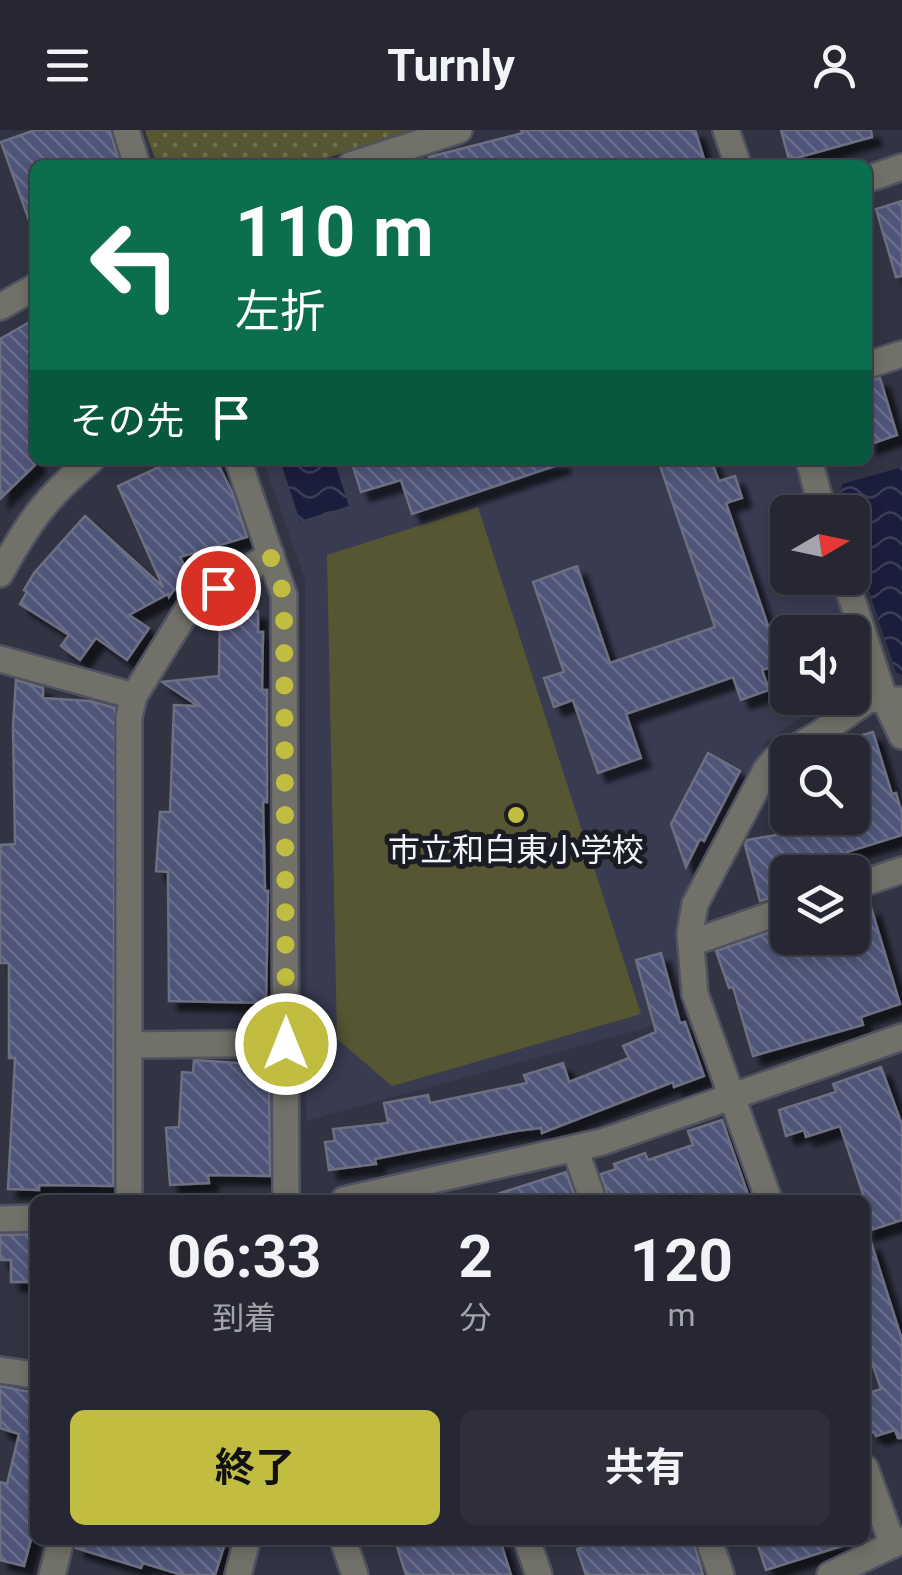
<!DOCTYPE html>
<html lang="ja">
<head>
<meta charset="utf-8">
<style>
  :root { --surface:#262733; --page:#2e2f3b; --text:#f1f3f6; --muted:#a4a5ac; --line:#42444e; --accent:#c1bd40 }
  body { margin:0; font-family:Roboto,"Noto Sans JP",sans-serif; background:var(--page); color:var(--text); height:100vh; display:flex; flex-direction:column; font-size:38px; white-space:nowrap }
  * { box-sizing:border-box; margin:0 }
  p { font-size:32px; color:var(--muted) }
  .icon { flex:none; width:55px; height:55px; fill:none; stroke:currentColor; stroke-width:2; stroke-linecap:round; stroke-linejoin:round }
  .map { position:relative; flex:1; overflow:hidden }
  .side { position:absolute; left:30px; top:1065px; width:840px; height:350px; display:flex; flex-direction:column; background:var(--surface); border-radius:15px; box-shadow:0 5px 15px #0003,0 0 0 2px var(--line) }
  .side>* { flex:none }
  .top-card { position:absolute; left:30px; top:30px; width:842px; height:305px; border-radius:15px; box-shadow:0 5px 15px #0003,0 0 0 2px var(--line); background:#0b6e4f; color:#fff; overflow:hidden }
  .needle { width:65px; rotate:81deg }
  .buttons { position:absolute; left:770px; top:365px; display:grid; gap:20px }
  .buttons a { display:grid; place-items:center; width:100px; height:100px; border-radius:15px; background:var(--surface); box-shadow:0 5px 15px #0003,0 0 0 2px var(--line); font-size:50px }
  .pin { position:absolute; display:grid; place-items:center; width:85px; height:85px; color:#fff; margin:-42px; border:5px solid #fff; border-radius:50%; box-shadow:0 2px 10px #0007 }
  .me { position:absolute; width:110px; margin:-55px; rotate:0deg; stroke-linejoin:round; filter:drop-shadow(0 0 8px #0008) }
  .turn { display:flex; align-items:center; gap:35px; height:210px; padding:0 40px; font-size:45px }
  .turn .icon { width:130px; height:130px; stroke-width:2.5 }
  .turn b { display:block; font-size:70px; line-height:85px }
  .then { display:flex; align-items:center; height:95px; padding:0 40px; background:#0003; gap:20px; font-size:38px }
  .eta { display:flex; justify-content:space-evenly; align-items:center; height:170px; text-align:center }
  .eta b { font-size:60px; font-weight:700; line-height:70px }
  .primary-button { display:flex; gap:20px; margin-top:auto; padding:20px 40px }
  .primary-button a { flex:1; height:115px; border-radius:15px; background:var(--accent); color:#111; font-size:40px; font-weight:700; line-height:115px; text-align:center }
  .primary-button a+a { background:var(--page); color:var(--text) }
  header { display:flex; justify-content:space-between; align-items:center; height:130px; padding:0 40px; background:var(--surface); font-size:45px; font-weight:700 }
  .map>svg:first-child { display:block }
  .built { fill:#393b51 }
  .park { fill:url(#park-dots) }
  .pitch { fill:#575633 }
  .water { fill:url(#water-waves) }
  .building { fill:url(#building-back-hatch); stroke:#6c6f81; stroke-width:2.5; filter:url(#shadow) }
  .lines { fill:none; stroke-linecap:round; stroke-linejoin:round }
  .minor-casing { stroke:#505261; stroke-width:30 }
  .tertiary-casing { stroke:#505261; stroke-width:30 }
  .minor { stroke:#717169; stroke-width:25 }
  .tertiary { stroke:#717169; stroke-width:25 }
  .route { stroke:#c1bd40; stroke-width:18; stroke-dasharray:0 32.4 }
  .poi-dot { fill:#c1bd40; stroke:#1b1c23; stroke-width:4 }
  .labels { text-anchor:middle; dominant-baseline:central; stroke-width:10; stroke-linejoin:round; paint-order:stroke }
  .poi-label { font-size:32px; fill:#f0f2fc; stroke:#1b1c23 }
</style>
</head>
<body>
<header><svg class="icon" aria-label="menu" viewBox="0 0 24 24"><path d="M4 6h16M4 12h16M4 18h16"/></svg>Turnly<svg class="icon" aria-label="person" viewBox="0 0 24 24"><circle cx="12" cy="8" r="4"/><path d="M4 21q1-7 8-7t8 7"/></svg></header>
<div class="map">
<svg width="902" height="1445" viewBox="0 0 902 1445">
  <defs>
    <pattern id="park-dots" width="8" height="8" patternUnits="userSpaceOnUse" patternTransform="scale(2.5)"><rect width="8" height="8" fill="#575633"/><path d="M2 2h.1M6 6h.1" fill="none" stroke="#6f6f51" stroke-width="1.8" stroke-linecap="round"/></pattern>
    <pattern id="water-waves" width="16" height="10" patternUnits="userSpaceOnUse" patternTransform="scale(2.5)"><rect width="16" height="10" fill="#1b1d3c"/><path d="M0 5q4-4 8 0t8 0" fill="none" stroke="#3c3e59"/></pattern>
    <pattern id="building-back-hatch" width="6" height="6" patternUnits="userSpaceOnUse" patternTransform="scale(2.5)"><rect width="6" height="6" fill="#505478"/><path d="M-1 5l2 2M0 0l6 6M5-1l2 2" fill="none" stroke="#6a6d8c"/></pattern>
    <filter id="shadow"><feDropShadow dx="9" dy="9" stdDeviation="2.5" flood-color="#0009"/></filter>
  </defs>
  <rect width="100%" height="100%" fill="#323444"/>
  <polygon class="built" points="263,330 793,330 811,382 788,382 788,448 833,448 852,502 788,502 788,568 829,568 766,612 688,759 676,805 692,885 306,991 305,450"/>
  <polygon class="park" points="145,0 412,0 306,35 157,35"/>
  <polygon class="pitch" points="478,377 641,884 392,956 337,909 327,425"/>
  <g class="water">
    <polygon points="280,330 334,330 349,376 300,391"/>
    <polygon points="902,337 902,545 896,542 853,413 852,382 842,382 840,375 842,354"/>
  </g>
  <g class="building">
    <polygon points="35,0 110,0 120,35 35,35 35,92 30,93 1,12"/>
    <polygon points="521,0 695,0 706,35 430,35 429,27 523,3"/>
    <polygon points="781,0 871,0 872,7 789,30"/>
    <polygon points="902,71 902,146 896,147 876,79"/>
    <polygon points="35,189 35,335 0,369 0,209"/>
    <polygon points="880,248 897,305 868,315 868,251"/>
    <polygon points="174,330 216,330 232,362 247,407 180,427 192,451 173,461 169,467 168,464 129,485 149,498 127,530 96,508 80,530 61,516 69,505 20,474 27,462 24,460 34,443 85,386 163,457 118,356"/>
    <polygon points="351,330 560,330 561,334 412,384 401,350 361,362"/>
    <polygon points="658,330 711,330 719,351 735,346 742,368 726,373 781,534 762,540 769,560 741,570 733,547 626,584 641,628 598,643 573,570 554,577 544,548 564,542 533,452 577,436 610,533 715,497"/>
    <polygon points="220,480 258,481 258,502 263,502 262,560 267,560 267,672 263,672 265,761 268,761 266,873 169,871 168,742 156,741 160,682 170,682 174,575 198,576 162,552 219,546"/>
    <polygon points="16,550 43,558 43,568 90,571 115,578 113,1056 39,1055 39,1060 8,1059 15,928 9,928 9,833 0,833 0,715 15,714 13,596"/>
    <polygon points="873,602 892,664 896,663 902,683 902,705 847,722 848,726 802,742 788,742 788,763 760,771 745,715 747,710 788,703 831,688 864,688 854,657 859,656 852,631 852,608"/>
    <polygon points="708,623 740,641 704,711 700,709 686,737 671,694"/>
    <polygon points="871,777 900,874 861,887 863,895 753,926 733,857 729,858 716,821 788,796 788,808 852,808 852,784"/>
    <polygon points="661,823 680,893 685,892 704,946 674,957 673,952 542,1003 541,998 516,1001 375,1029 376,1034 329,1040 325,1012 335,1011 333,999 388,993 384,973 428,965 430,973 527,953 524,945 563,933 569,952 629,928 623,916 656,902 636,830"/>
    <polygon points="194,930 269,935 270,1046 208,1045 209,1053 170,1055 166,998 179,997 182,942 193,943"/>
    <polygon points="881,937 902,995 902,1090 865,1102 865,1070 840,996 806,1007 804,1000 786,1006 779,980 836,962 833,954"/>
    <polygon points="722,990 750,1070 609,1070 601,1044 616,1039 614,1034 645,1023 648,1030 693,1015 688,1001"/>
    <polygon points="566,1042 576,1070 495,1070 494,1065"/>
    <polygon points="35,1104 35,1152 11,1152 11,1130 0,1130 0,1105"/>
    <polygon points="871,1112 902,1210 902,1308 898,1308 895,1300 876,1306 874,1302 870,1303 865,1287 865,1264 881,1259 865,1212 865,1113"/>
    <polygon points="0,1256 35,1263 35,1394 24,1436 0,1430 0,1352 7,1354 19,1304 0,1298"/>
    <polygon points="77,1410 226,1410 215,1445 182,1445 143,1433 141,1438 76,1418"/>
    <polygon points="395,1410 500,1410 511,1445 406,1445"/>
    <polygon points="604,1410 693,1410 703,1445 586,1445 577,1419"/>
    <polygon points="756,1410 845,1410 845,1415 766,1440"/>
  </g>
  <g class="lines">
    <defs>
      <g id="minor">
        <polyline points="126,0 137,35"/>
        <polyline points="351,35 459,0"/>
        <polyline points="0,177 35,157"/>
        <polyline points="868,235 902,224"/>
        <polyline points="238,330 284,465 286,1070"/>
        <polyline points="809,330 823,382"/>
        <polyline points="845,448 884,568 902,606"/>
        <polyline points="0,529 134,566"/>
        <polyline points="852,757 902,740"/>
        <polyline points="691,813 788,779"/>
        <polyline points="129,915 286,913"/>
        <polyline points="575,1019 593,1070"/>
        <polyline points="129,1070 129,587 134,566 191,474 271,425"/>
        <polyline points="344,1070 602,1012 902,907"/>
        <polyline points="769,1070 695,864 690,803 695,774 766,640 775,629 819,604 869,569 902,570"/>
        <polyline points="0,1089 35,1088"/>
        <polyline points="0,1240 35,1245"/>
        <polyline points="865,1338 893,1415"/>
        <polyline points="343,1410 355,1445"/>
        <polyline points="527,1410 539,1445"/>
        <polyline points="709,1410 721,1445"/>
        <polyline points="52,1445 61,1410"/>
        <polyline points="238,1445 247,1410"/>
        <polyline points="830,1445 902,1410"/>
      </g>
      <g id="tertiary">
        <polyline points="726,0 738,35"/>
        <polyline points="868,49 902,37"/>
        <path d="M0 444C28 393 46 367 91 330"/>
      </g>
    </defs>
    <use href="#minor" class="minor-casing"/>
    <use href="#tertiary" class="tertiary-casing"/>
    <use href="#minor" class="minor"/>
    <use href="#tertiary" class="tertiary"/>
  </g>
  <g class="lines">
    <polyline class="route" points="218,458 270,425 284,465 286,914"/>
  </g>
  <circle class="poi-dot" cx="516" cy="685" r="10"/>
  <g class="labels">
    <g class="poi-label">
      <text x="516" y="720">市立和白東小学校</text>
    </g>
  </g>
</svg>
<div class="buttons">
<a><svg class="needle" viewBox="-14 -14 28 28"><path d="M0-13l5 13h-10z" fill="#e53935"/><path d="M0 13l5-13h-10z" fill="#a4a5ac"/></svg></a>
<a><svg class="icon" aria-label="sound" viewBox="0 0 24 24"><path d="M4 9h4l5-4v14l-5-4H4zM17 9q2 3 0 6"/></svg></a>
<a><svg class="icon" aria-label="search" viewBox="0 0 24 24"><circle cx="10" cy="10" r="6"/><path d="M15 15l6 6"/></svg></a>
<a><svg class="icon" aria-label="layers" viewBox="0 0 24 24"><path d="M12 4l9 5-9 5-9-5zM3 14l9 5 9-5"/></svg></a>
</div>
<div class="pin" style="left:218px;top:458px;background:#d93025"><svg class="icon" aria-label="arrive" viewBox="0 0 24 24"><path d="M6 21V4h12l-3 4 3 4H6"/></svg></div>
<svg class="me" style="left:286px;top:914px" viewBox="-20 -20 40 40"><circle r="17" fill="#c1bd40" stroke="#fff" stroke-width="3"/><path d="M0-11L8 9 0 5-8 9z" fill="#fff"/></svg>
<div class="top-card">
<div class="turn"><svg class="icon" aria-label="left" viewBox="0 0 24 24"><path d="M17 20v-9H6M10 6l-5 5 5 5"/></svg><div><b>110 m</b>左折</div></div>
<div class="then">その先<svg class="icon" aria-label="arrive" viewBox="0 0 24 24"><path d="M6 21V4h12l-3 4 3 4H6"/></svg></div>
</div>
<section class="side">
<div class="eta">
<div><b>06:33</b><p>到着</p></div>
<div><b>2</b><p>分</p></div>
<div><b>120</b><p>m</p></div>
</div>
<div class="primary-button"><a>終了</a><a>共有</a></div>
</section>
</div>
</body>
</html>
